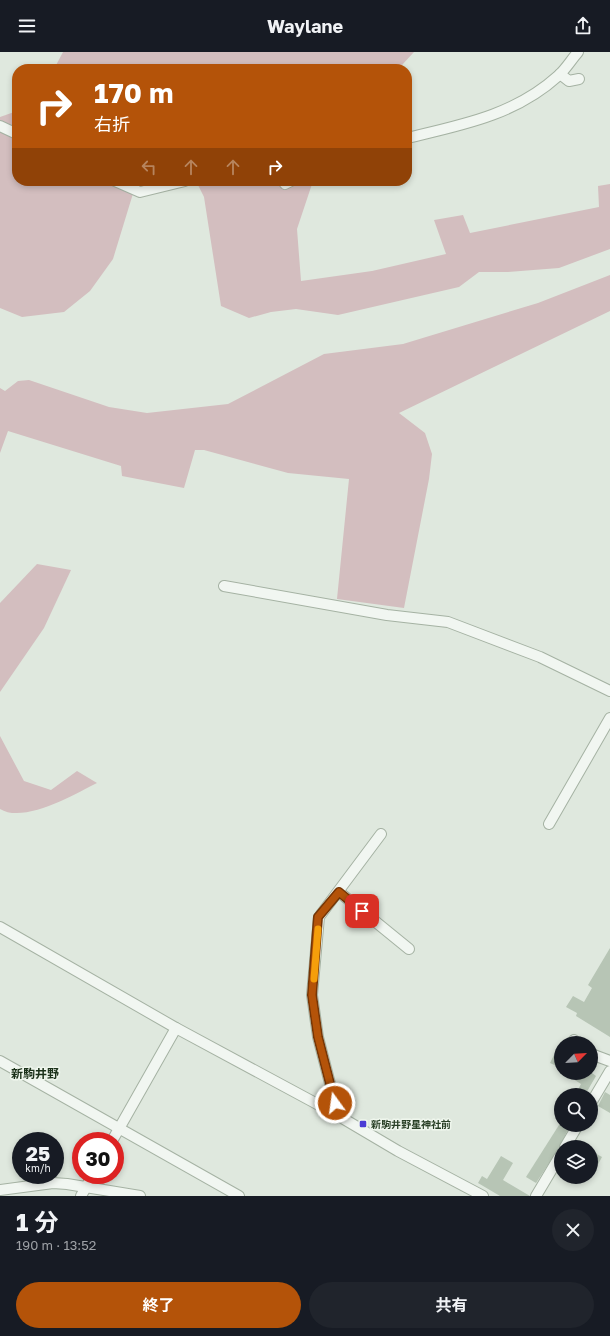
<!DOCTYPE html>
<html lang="ja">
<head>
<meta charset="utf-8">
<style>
  :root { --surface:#171b24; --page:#20242c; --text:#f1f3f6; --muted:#9ea1a6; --accent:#b45309 }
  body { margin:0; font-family:"Golos Text","Noto Sans JP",sans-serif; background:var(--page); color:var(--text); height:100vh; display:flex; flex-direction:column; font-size:15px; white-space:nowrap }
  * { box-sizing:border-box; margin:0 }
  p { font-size:13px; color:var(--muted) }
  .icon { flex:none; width:22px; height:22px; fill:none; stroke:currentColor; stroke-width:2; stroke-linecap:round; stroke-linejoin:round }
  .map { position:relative; height:1144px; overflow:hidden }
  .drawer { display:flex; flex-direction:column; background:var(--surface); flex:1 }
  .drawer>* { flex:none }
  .top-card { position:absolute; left:12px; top:12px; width:400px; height:122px; border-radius:16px; box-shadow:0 2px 6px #0003; background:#b45309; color:#fff; overflow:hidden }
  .needle { width:26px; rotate:66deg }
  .fabs { position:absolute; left:554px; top:984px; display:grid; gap:8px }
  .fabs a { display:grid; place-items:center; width:44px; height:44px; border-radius:50%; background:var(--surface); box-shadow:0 2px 6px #0003; font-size:20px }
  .speed { position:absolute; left:12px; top:1080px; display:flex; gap:8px; font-size:20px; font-weight:700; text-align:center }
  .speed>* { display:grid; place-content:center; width:52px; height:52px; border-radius:50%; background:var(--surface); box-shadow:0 2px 6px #0003; line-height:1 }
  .speed small { font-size:10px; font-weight:400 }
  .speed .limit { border:6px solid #d22; background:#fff; color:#111 }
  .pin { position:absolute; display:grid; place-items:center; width:34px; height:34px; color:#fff; margin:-17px; border-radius:8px; box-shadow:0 2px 6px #0006 }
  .me { position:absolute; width:44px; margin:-22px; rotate:346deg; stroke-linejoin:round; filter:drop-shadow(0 0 3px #0008) }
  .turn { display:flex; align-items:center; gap:14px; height:84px; padding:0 16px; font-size:18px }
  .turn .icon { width:52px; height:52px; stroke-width:2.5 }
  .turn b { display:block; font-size:28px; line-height:34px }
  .lanes { display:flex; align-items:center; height:38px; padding:0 16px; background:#0003; justify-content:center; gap:20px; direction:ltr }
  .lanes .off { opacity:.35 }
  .round { display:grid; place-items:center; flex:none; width:42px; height:42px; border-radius:21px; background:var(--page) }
  .summary { display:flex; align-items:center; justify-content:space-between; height:68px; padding:0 16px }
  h1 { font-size:24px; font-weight:700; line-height:30px }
  .cta { display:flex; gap:8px; margin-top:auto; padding:8px 16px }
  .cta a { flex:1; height:46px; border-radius:24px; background:var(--accent); color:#fff; font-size:16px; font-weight:700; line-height:46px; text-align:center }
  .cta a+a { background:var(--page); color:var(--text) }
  header { display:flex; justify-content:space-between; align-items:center; height:52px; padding:0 16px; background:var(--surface); font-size:18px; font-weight:700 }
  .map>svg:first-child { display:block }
  .green { fill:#d3bebf }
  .building { fill:#b7c5b5 }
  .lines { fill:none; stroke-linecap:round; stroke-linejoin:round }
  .minor-casing { stroke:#a5b2a3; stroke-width:12 }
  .minor { stroke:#f1f6f1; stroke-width:10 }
  .route-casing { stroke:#753606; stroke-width:10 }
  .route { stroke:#b45309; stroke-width:7 }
  .slow { stroke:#f59e0b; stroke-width:7 }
  .poi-dot { fill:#4a3bd5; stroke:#eff6ed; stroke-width:1.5 }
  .labels { text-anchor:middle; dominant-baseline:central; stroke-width:3; stroke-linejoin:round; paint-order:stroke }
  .poi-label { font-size:10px; font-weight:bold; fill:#294026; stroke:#eff6ed; text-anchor:start }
  .quarter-label { font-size:12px; font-weight:bold; fill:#1b3119; stroke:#eff6ed }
</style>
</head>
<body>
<header><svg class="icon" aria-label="menu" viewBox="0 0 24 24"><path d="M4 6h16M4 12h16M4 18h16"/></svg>Waylane<svg class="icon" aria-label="share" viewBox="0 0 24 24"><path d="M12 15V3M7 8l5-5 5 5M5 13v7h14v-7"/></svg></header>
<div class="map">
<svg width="610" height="1144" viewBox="0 0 610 1144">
  <rect width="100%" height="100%" fill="#dfe8de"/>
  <g class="green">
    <polygon points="63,0 414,0 402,13 372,17 54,17"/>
    <polygon points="17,59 17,129 140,129 135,135 113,207 90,239 64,260 22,265 0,256 0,65"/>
    <polygon points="196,129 313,129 297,177 301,229 372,219 446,202 434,168 463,163 470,181 599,155 598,134 610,132 610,197 559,216 508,220 479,220 459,235 338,263 296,257 271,260 249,266 221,254 204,145"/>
    <polygon points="610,223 610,259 399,361 425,381 432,402 429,427 404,556 337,547 349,427 288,421 204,398 195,398 184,436 122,424 121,414 8,379 0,401 0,336 5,339 18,329 29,328 109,355 147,361 228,352 324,302 403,292 538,251"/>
    <polygon points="37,512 71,518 44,576 0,640 0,551"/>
    <path d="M0 684 24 729 51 738 77 719 97 731C75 742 24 772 0 757Z"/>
  </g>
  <g class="building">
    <polygon points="610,896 610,985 576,964 577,961 566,955 573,944 584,950 592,936 588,933"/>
    <polygon points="554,1003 561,1006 561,1016 550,1011"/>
    <polygon points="564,1021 592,1021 596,1024 585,1043 575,1043 581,1032"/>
    <polygon points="605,1040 610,1043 610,1061 598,1054"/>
    <polygon points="559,1073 570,1073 559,1096 536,1131 526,1125"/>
    <polygon points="591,1099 602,1105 591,1125"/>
    <polygon points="501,1104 513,1111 503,1128 530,1144 500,1144 478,1131 482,1124 487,1127"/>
  </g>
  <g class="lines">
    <defs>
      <g id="minor">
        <polyline points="560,22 569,29 579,27"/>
        <polyline points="0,74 17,82"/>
        <path d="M407 86C462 73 515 63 558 24 566 17 571 8 578 0"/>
        <polyline points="115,129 140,140 185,129"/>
        <polyline points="283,129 285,132 291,129"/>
        <polyline points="224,534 387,563 448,570 540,605 610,639"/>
        <polyline points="549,772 610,666"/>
        <polyline points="339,840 409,897"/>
        <polyline points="0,875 176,976 332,1060 398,1099 483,1144"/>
        <polyline points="574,988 575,991"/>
        <polyline points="591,1002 610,1009"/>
        <polyline points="0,1009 239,1144"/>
        <polyline points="591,1051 610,1019"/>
        <polyline points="332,1060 335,1051 318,985 312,943 319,865 381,782"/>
        <polyline points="112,1089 176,976"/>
        <polyline points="565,1095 578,1073"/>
        <polyline points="0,1138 53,1131 67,1132 140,1144"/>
        <polyline points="81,1144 93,1123"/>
        <polyline points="536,1144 561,1102"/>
      </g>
    </defs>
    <use href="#minor" class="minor-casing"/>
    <use href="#minor" class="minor"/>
  </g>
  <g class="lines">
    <defs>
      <polyline id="route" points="335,1051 318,985 312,943 318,865 339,840 362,859"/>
    </defs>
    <use href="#route" class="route-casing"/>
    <use href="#route" class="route"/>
    <polyline class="slow" points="314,927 318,877"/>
  </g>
  <rect class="poi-dot" x="359" y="1068" width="8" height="8" rx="2"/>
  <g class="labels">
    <g class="poi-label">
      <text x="371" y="1072">新駒井野星神社前</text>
    </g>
    <g class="quarter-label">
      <text x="35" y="1021">新駒井野</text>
    </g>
  </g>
</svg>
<div class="fabs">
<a><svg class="needle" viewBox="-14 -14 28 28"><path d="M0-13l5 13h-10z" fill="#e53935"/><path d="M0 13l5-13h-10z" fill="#9ea1a6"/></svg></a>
<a><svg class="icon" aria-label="search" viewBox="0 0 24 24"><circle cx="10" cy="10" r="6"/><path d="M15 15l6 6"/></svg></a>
<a><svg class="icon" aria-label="layers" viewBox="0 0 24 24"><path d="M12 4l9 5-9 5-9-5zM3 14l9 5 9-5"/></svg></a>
</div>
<div class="speed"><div>25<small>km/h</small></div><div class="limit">30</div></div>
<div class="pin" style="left:362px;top:859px;background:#d93025"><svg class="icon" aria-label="arrive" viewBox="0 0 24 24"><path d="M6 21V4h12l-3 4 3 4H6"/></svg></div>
<svg class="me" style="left:335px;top:1051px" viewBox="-20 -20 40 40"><circle r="17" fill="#b45309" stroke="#fff" stroke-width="3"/><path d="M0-11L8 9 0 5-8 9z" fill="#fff"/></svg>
<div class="top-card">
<div class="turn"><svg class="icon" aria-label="right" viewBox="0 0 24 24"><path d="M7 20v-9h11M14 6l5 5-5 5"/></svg><div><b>170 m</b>右折</div></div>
<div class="lanes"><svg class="icon off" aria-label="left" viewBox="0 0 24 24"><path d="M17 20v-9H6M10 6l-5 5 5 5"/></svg><svg class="icon off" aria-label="ahead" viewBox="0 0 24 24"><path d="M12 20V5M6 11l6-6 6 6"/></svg><svg class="icon off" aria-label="ahead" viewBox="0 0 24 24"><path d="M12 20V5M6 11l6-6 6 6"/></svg><svg class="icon" aria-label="right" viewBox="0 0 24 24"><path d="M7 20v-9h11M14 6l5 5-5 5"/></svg></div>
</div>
</div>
<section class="drawer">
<div class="summary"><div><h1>1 分</h1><p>190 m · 13:52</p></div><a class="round"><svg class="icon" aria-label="close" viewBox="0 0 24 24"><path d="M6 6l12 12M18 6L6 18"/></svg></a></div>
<div class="cta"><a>終了</a><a>共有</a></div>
</section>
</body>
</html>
